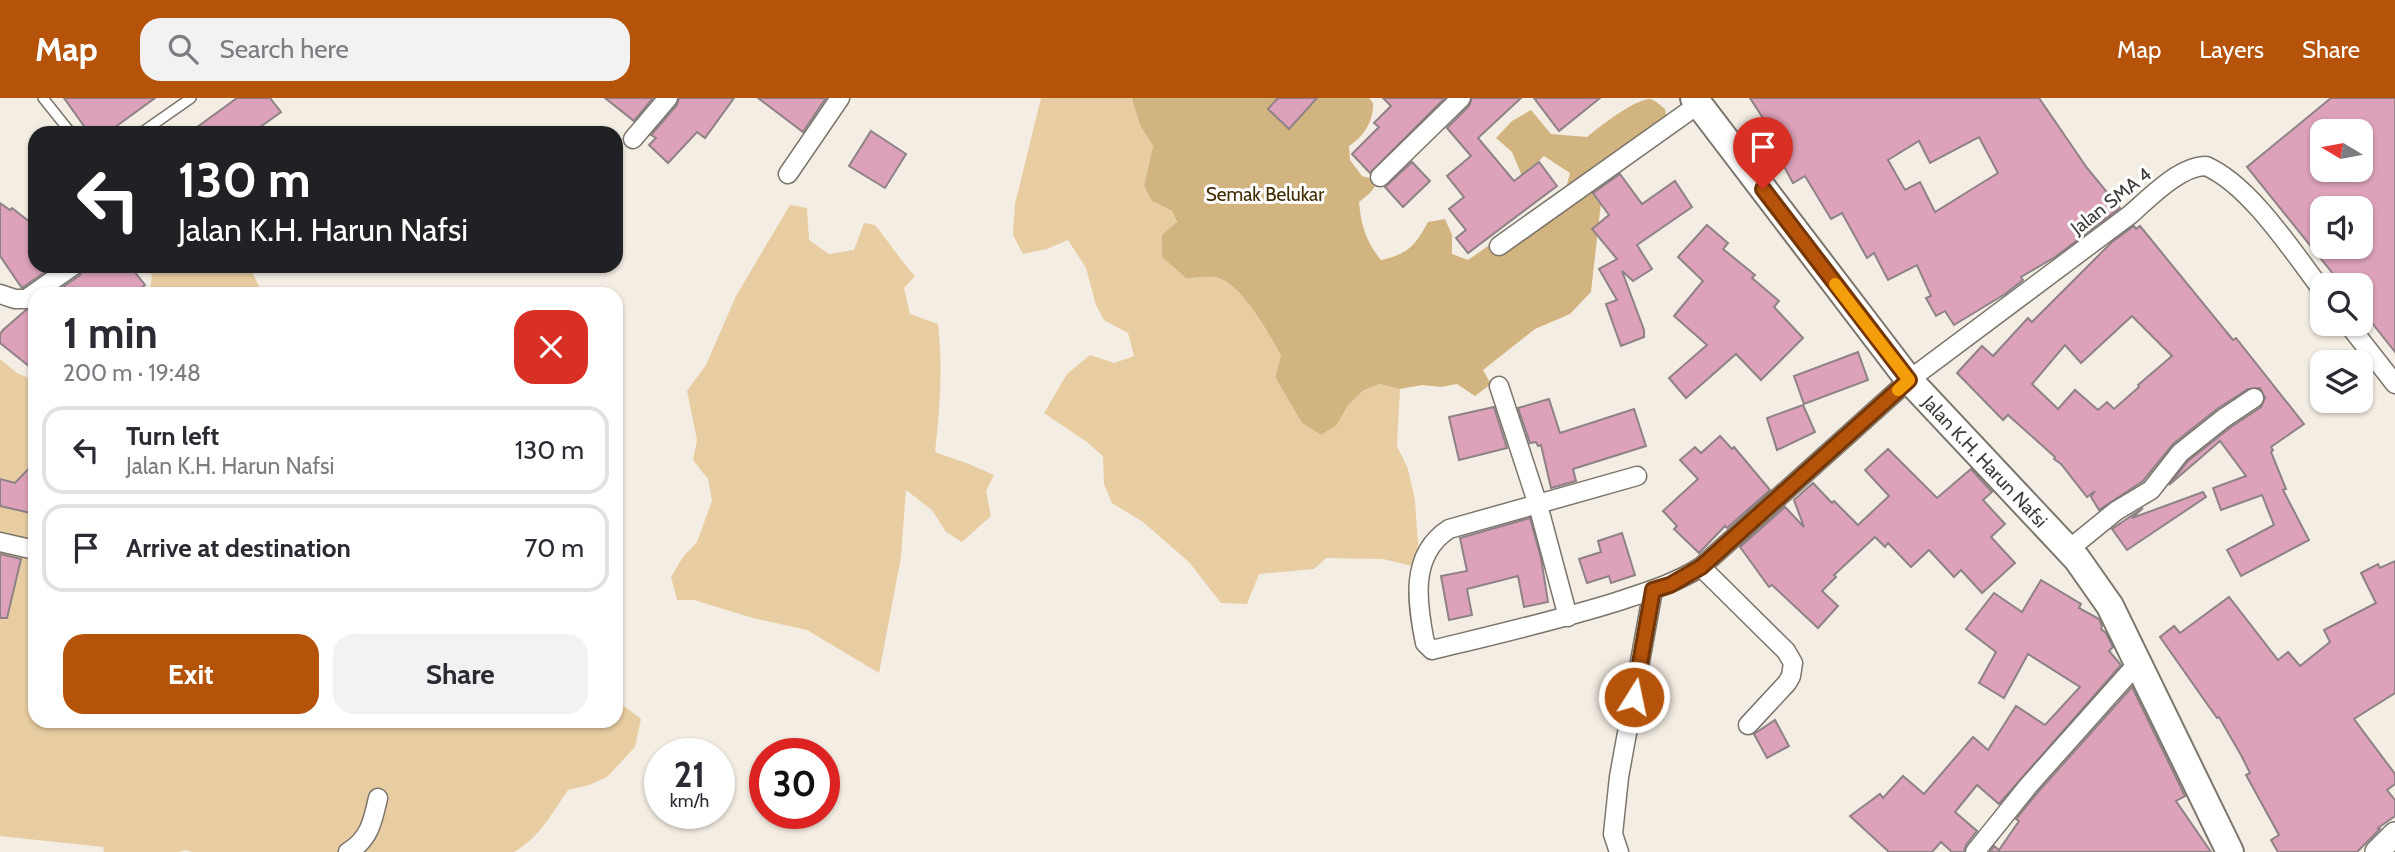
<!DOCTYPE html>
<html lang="en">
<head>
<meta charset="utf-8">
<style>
  :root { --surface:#fff; --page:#f2f2f3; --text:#2b2b33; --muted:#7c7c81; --line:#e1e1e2; --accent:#b45309 }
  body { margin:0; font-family:Cabin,sans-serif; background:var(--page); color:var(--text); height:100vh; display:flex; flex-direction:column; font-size:26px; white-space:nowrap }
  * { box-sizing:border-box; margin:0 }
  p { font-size:23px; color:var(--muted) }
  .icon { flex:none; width:38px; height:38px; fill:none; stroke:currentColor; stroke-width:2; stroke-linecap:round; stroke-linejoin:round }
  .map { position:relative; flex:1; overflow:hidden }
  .details { position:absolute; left:28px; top:189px; width:595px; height:441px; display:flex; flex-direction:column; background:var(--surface); border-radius:21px; box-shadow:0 2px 5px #0004 }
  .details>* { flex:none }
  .hud { position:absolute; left:28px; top:28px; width:595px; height:147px; border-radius:21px; box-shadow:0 2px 5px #0004; background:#202124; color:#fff; overflow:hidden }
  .needle { width:46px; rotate:280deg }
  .fabs { position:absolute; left:2310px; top:21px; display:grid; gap:14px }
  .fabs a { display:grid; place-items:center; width:63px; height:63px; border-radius:14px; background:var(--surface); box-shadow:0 2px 5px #0004; font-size:35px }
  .speed { position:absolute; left:644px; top:640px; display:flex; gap:14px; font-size:35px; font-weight:700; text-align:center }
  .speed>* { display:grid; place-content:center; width:91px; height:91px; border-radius:50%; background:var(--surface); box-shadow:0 2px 5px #0004; line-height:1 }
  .speed small { font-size:18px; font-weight:400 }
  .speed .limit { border:10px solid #d22; background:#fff; color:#111 }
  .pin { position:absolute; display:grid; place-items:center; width:60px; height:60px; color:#fff; margin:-72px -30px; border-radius:50% 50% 50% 0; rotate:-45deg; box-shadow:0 0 7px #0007 }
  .pin .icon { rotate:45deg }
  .me { position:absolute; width:77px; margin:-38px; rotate:10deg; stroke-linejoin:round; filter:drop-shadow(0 0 5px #0008) }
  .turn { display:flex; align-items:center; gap:24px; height:147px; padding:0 35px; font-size:32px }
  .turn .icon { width:91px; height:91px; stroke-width:2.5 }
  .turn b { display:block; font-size:49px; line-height:60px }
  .round { display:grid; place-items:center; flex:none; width:74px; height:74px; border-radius:21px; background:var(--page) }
  .headline { display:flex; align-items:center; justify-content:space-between; height:119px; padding:0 35px }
  h1 { font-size:42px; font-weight:700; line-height:52px }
  .button { display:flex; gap:14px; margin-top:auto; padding:14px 35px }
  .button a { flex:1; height:80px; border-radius:21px; background:var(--accent); color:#fff; font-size:28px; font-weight:700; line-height:80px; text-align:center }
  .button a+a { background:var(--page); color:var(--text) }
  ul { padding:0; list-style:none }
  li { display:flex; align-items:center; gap:21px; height:88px; margin:0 14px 10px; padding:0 21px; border:4px solid var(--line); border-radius:21px }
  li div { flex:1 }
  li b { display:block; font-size:26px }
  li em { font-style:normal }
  header { display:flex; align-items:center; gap:42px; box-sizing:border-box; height:98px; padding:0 35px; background:var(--accent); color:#fff }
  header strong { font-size:33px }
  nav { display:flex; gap:38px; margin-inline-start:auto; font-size:24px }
  .search { width:490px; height:63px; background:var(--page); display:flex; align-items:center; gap:18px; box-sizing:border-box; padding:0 24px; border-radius:21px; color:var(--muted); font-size:26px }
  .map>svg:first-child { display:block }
  .green { fill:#e7cda1 }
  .forest { fill:#d2b480 }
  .building { fill:#dda2ba; stroke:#8e8286; stroke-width:2; fill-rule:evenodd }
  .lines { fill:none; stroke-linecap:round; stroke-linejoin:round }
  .service-casing { stroke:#7b756c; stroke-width:12 }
  .minor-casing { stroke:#7b756c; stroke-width:21 }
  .tertiary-casing { stroke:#7b756c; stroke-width:26 }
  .secondary-casing { stroke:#7b756c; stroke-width:30 }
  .service { stroke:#fff; stroke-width:9 }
  .minor { stroke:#fff; stroke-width:18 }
  .tertiary { stroke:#fff; stroke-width:23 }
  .secondary { stroke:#fff; stroke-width:26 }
  .route-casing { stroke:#753606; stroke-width:18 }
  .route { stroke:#b45309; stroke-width:12 }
  .slow { stroke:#f59e0b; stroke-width:12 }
  .labels { text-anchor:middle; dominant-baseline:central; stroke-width:6; stroke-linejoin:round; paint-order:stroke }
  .park-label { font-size:19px; fill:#402c00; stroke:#fff }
  .street-label { font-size:19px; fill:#3e3c38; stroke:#fff }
</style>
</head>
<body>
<header>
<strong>Map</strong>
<div class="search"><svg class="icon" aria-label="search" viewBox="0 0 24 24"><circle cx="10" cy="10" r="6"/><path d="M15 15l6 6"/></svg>Search here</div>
<nav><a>Map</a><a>Layers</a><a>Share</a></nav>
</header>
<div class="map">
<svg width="2395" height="754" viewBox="0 0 2395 754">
  <rect width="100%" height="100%" fill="#f4ede3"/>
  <g class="green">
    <path d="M1041 0H1133L1132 3 1140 27 1153 48 1144 88 1152 103 1172 113 1177 125 1186 180C1196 180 1210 177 1219 180 1242 188 1270 238 1281 258L1275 279 1302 325 1321 337 1337 327 1348 307 1364 292 1380 286 1400 291 1397 348 1408 371 1415 402 1418 446 1416 469 1383 461 1326 460 1314 471 1259 476 1247 506 1221 505 1189 464 1143 424 1112 405 1104 386 1103 358 1087 344 1044 315 1067 276 1090 257 1114 265 1134 258 1128 235 1104 222 1096 207 1086 170 1068 142 1047 151 1023 156 1013 137 1015 106Z"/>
    <path d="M790 107 807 110 809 142 829 156 854 152 864 125 875 127C889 144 900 162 915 178L904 190 910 216 938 226C943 269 940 311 935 354L969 366 994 377 986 393 991 418 962 444 946 434 932 412 906 392 901 459 879 575 807 532 753 520 694 502H677L671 479 683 459 697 444 712 403 708 381 693 362 697 342 687 293 706 267 736 198Z"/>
    <polygon points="142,168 249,168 263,196 147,196 150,192 152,177"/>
    <path d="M0 261 17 275 35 283V623H616V602L641 621 635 649 607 679 589 687 568 692C553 714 538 741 514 754H192L186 752 179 754H104L103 749 0 738Z"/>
  </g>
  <path class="forest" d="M1133 0H1369L1373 5C1374 22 1364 39 1349 48L1350 62 1362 78 1373 81 1398 60 1369 96 1359 104C1361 127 1366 144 1381 162 1408 156 1415 148 1428 124L1445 121 1452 137V156L1468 162 1548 106 1566 90 1570 75 1544 58 1522 78 1512 54 1496 40 1512 23 1531 12 1551 36 1587 39C1599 29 1636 0 1651 1 1656 3 1661 8 1665 11L1668 29 1626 48 1603 87 1591 194 1570 216 1535 231 1483 272 1491 286 1475 298 1457 286 1441 289 1422 287 1400 291 1380 286 1364 292 1348 307 1337 327 1321 337 1302 325 1275 279 1281 258C1270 237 1242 188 1219 180 1210 177 1196 180 1186 180L1162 159V137L1177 124 1172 113 1152 103 1144 88 1153 48 1140 27 1132 2Z"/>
  <g class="building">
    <polygon points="64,0 155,0 107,35 89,35"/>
    <polygon points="237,0 270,0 281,14 252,35 189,35"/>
    <polygon points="605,0 653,0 634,23"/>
    <polygon points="679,0 734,0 705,40 697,34 668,65 649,47 656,40 651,37 677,7"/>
    <polygon points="758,0 826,0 803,34"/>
    <polygon points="1278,0 1317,0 1289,31 1268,11"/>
    <polygon points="1383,0 1445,0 1370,75 1352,56 1379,29 1374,25 1391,8"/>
    <polygon points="1472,0 1521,0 1478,40 1514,83 1539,64 1557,88 1468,155 1456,140 1466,132 1449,111 1464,99 1447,78 1471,58 1447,30 1469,8"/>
    <polygon points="1534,0 1600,0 1559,33"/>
    <path d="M1750 0H2039L2087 70 2120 110 2055 159 2021 179 2023 182 2005 196 1954 227 1945 213 1936 218 1926 200 1931 198 1917 167 1888 182 1874 155 1867 160 1842 115 1831 121 1805 78 1793 85 1781 63 1785 61 1770 31ZM1979 39 1998 75 1935 114 1920 84 1905 92 1888 62 1919 43 1930 65Z"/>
    <path d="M2331 0H2395V254L2361 211V187H2342L2247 69ZM2322 33H2361V72H2322ZM2322 110H2361V149H2322Z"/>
    <polygon points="871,33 906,56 885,90 849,68"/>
    <polygon points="1412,64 1430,83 1403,109 1385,89"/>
    <polygon points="1620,76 1642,106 1675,83 1692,109 1637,147 1652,171 1633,183 1622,173 1644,232 1644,239 1621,248 1606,206 1617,202 1599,171 1617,161 1592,131 1609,117 1593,95"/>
    <polygon points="0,105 10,112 12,110 35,128 35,168 41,168 45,174 22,190 0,158"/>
    <polygon points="1707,127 1728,145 1723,151 1755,177 1752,180 1779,203 1774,209 1803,240 1761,282 1736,256 1686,300 1669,280 1707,247 1674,218 1703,183 1678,159"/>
    <path d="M2134 128 2136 131 2140 128 2233 242 2236 240 2304 326 2271 349 2273 352 2271 354 2286 391 2283 392 2309 442 2241 478 2227 452 2274 427 2262 397 2221 412 2213 390 2246 378 2220 343 2169 387 2188 363 2231 329 2261 309 2265 300 2260 290 2248 291 2217 311 2173 346 2143 383 2099 412 2091 399 2095 393 2087 399 2061 366 2054 361 2055 359 2008 317 2003 322 1957 275 1982 248 1993 258 2028 220 2032 224 2112 144ZM2132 218 2172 258 2138 287 2139 289 2114 311 2107 304 2098 312 2075 292 2058 311 2032 286 2065 247 2081 265Z"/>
    <polygon points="84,168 130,168 145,187 135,196 53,196 80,177"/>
    <polygon points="35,209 35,273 0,245 0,236 3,232 26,212"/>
    <polygon points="1858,254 1868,282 1804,306 1794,278"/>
    <polygon points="1549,301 1560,335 1634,311 1646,348 1573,371 1576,383 1551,390 1541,347 1538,348 1536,344 1530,345 1518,310"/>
    <polygon points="1803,307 1815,334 1777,352 1767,320"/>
    <polygon points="1494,309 1507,350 1459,362 1449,319"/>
    <polygon points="1720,338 1732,351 1734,349 1770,392 1727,430 1725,428 1699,455 1674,431 1677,428 1663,413 1698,381 1680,362 1695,349 1701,355"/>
    <polygon points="1888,351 1937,400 1971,371 1992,394 1983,402 2005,426 1991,439 2015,465 1982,495 1961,472 1954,479 1929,452 1911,469 1888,445 1885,449 1875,439 1834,477 1836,479 1822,493 1838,508 1818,530 1772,487 1769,489 1740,449 1785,409 1804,429 1794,402 1813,385 1832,405 1834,403 1858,427 1889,398 1865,372"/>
    <polygon points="35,364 35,416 0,408 0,381 15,385"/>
    <polygon points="2203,394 2206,399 2127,452 2112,431 2143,410 2132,420"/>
    <polygon points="1530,420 1541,460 1548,504 1524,509 1518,478 1467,491 1472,517 1449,522 1441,478 1467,473 1460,440"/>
    <polygon points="1622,435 1635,477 1611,485 1609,478 1587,485 1579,461 1601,454 1598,443"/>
    <polygon points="0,456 21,461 7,520 0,520"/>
    <polygon points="2395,463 2395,595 2354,621 2395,676 2395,686 2387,692 2395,702 2395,718 2378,730 2380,731 2357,754 2278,754 2271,742 2279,737 2246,677 2250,675 2241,657 2219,619 2217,620 2160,539 2174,528 2180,535 2229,499 2278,562 2288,554 2300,568 2330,544 2324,532 2376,505 2361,475 2378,466 2380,470"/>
    <polygon points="2041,482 2081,506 2079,510 2099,521 2102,528 2101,531 2106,535 2113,549 2109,553 2121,567 1999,706 1977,687 1955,714 1977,733 1966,747 1964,754 1952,754 1941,744 1932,754 1889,754 1850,718 1880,696 1883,700 1903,678 1924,696 1973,639 1988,652 2016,608 2045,627 2080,589 2028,556 2004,600 1979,585 1996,554 1966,531 1994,495 2022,514"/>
    <polygon points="2132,589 2185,698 2176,703 2211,754 1990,754 1994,748 1999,752 2019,723 2016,721 2038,694"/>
    <polygon points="1775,622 1789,648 1767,660 1754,636"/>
  </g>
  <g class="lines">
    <defs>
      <g id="service">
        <polyline points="43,0 71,35"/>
        <polyline points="141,35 191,0"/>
      </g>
      <g id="minor">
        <polyline points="633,41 668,0"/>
        <polyline points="788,76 840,0"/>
        <polyline points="1380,79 1461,0"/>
        <polyline points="1499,148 1699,6"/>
        <polyline points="0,196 15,201 26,201 73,168"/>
        <polyline points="2348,226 2395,286"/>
        <polyline points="1499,288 1538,407 1568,519"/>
        <path d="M1637 378 1449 431C1409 457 1417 505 1425 545L1432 552C1494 537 1555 523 1616 504 1646 494 1674 486 1701 469L1909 282 2131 116C2150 99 2180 68 2206 68 2250 87 2293 154 2322 192"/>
        <polyline points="0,444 35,452"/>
        <polyline points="2068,452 2116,413 2151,392 2180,355 2224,320 2254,300"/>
        <polyline points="1701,469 1786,553 1793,565 1791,578 1787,585 1748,627"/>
        <path d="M348 754C370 741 373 722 378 700"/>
        <polyline points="1619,754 1613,736 1619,679 1653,492"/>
        <polyline points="1975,754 2029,687 2137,566"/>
      </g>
      <polyline id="tertiary" points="2377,754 2395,736"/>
      <g id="secondary">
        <path id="s1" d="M1694 0 1909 282 2077 461 2110 508 2230 754"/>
      </g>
    </defs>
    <use href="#service" class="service-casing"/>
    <use href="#minor" class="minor-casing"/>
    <use href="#tertiary" class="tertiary-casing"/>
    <use href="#secondary" class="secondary-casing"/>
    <use href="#service" class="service"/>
    <use href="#minor" class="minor"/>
    <use href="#tertiary" class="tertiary"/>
    <use href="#secondary" class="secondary"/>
  </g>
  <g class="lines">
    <defs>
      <polyline id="route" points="1634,599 1653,492 1670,487 1701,469 1909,282 1763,91"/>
    </defs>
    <use href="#route" class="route-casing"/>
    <use href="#route" class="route"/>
    <polyline class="slow" points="1835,186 1909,282 1898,292"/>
  </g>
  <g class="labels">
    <g class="park-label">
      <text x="1265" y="96">Semak Belukar</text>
    </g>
    <g class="street-label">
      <text transform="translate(2111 103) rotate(-38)">Jalan SMA 4</text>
      <text stroke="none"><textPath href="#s1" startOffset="466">Jalan K.H. Harun Nafsi</textPath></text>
    </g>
  </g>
</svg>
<div class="fabs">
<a><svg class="needle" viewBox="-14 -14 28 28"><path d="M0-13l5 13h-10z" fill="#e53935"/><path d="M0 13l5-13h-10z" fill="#7c7c81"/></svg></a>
<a><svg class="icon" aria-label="sound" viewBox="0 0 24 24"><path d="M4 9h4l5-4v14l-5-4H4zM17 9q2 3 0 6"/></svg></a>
<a><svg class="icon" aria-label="search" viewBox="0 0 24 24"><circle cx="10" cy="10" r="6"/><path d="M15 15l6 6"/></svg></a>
<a><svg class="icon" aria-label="layers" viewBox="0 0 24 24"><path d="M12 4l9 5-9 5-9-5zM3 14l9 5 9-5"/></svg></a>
</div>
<div class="speed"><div>21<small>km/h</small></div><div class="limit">30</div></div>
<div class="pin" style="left:1763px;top:91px;background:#d93025"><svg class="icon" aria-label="arrive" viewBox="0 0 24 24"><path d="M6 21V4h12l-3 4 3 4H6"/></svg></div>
<svg class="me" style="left:1634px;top:599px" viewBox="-20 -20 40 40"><circle r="17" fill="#b45309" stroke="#fff" stroke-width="3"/><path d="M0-11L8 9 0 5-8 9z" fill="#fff"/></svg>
<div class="hud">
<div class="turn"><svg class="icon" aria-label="left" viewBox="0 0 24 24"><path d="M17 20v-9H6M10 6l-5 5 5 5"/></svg><div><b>130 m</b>Jalan K.H. Harun Nafsi</div></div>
</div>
<section class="details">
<div class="headline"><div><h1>1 min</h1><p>200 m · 19:48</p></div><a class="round" style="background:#d93025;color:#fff"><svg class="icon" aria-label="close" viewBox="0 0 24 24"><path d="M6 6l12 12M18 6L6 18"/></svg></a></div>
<ul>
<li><svg class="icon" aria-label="left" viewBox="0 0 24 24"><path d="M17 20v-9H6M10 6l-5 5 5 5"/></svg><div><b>Turn left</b><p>Jalan K.H. Harun Nafsi</p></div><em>130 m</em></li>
<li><svg class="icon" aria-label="arrive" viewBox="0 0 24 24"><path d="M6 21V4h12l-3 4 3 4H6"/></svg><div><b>Arrive at destination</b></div><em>70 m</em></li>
</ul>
<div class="button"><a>Exit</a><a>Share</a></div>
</section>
</div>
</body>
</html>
